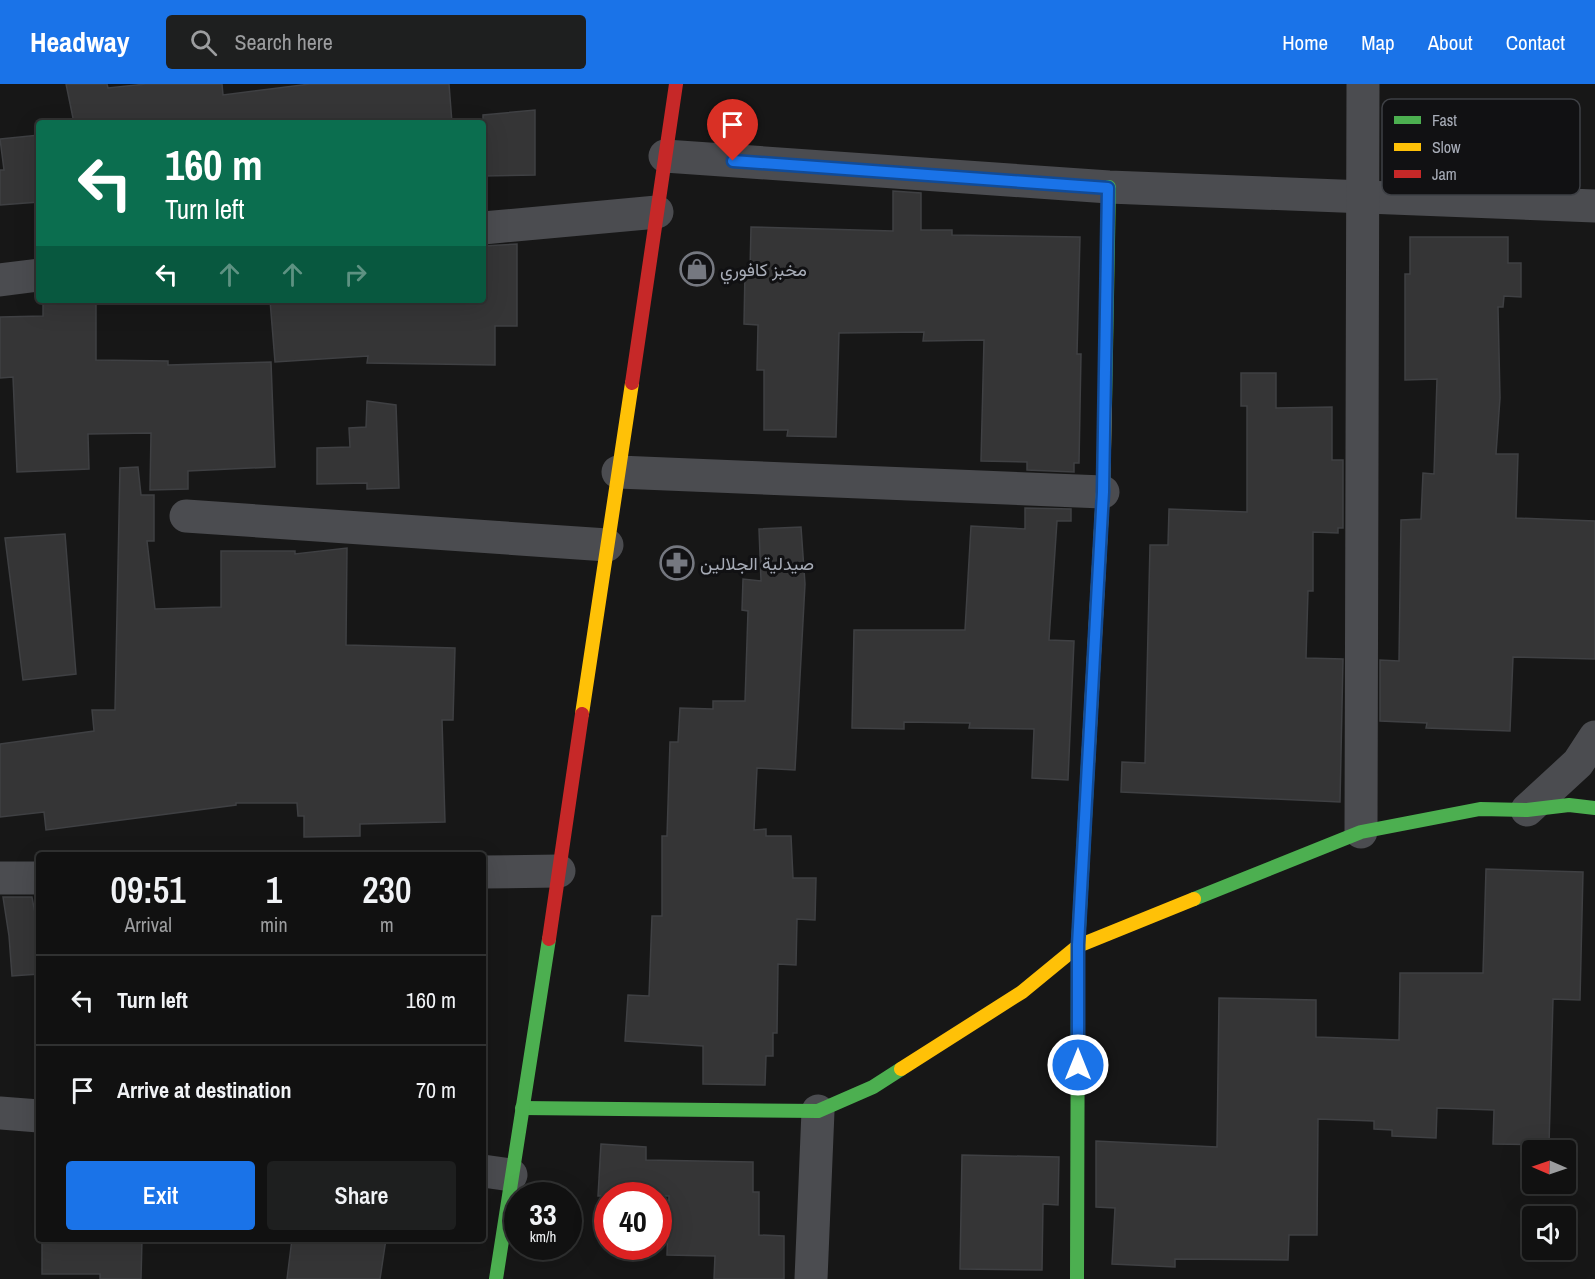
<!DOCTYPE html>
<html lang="en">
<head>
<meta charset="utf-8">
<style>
  :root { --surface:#111; --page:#1e1f1f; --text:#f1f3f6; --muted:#9c9d9f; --line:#303131; --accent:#1a73e8 }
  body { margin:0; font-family:"Archivo Narrow",Vazirmatn,sans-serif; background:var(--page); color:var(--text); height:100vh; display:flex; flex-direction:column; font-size:22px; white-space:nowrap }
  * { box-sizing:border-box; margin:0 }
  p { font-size:20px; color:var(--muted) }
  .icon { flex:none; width:33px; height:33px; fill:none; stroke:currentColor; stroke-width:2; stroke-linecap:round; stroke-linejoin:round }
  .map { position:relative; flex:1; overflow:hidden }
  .drawer { position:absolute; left:36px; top:768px; width:450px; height:390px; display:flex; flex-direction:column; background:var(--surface); border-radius:6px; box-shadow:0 6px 24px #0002,0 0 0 2px var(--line) }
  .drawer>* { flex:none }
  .hud { position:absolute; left:36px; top:36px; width:450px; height:183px; border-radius:6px; box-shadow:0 6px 24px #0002,0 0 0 2px var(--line); background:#0b6e4f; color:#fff; overflow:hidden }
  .needle { width:39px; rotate:272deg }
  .controls { position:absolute; left:1522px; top:1056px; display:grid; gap:12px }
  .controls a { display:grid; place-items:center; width:54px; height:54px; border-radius:6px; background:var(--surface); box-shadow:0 6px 24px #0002,0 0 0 2px var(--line); font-size:30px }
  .speed { position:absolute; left:504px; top:1098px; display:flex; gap:12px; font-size:30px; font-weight:700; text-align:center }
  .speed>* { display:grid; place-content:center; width:78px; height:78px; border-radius:50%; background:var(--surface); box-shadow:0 6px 24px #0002,0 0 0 2px var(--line); line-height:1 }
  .speed small { font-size:15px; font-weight:400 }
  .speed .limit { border:9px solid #d22; background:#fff; color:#111 }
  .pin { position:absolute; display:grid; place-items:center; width:51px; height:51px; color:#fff; margin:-62px -26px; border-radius:50% 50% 50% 0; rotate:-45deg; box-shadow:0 0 6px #0007 }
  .pin .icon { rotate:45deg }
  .me { position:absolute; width:66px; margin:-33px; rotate:0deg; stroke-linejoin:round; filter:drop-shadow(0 0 4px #0008) }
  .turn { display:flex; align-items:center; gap:21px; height:126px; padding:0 30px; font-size:27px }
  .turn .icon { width:78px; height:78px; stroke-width:2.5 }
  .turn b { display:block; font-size:42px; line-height:51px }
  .lanes { display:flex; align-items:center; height:57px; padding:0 30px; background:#0003; justify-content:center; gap:30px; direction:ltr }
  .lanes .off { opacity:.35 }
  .eta { display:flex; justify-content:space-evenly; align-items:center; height:102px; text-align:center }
  .eta b { font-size:36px; font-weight:600; line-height:42px }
  .primary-button { display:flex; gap:12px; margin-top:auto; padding:12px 30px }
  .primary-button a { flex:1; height:69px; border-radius:6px; background:var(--accent); color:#fff; font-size:24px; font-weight:600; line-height:69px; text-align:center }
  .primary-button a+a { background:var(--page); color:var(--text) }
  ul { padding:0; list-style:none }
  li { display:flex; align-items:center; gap:18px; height:90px; padding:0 30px; border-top:2px solid var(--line) }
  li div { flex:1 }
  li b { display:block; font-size:22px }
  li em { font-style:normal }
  header { display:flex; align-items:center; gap:36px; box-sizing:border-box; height:84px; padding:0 30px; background:var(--accent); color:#fff }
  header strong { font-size:28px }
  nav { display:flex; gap:33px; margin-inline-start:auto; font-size:21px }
  .search { width:420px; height:54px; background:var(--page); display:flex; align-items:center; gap:15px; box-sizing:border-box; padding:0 21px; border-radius:6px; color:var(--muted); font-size:22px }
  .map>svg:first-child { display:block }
  .building { fill:#353536; stroke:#3f4043; stroke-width:1.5 }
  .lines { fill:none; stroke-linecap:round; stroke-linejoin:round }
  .street { stroke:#4b4c50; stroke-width:33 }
  .fast { stroke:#4caf50; stroke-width:14 }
  .slow { stroke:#ffc107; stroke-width:14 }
  .jam { stroke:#c62828; stroke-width:14 }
  .route-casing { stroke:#114b97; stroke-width:15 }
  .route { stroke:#1a73e8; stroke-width:10 }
  .labels { text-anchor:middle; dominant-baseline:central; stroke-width:6; stroke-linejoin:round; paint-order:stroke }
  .poi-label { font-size:18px; fill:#a8adb8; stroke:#111113; text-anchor:start }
  .key { fill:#111113; stroke:#3e4045; stroke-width:1.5 }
  .key-label { font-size:16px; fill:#a8adb8 }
</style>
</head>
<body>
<header>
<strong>Headway</strong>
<div class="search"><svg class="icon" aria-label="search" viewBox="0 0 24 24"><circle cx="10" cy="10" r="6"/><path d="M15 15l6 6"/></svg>Search here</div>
<nav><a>Home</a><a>Map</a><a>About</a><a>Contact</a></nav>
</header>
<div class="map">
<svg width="1595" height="1195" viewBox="0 0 1595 1195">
  <rect width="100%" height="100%" fill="#171717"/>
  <g class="building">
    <polygon points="66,0 107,0 108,4 146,0 222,0 223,11 310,0 449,0 452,39 74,39"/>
    <polygon points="535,26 535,91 483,92 483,31"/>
    <polygon points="39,51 39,118 0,121 0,86 4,86 0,55"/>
    <polygon points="893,107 921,109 921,146 952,146 952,151 1080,153 1077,270 1081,270 1079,379 1074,379 1074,388 1027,386 1027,378 981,377 984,256 923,257 924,248 839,249 836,353 787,352 788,346 764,346 764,286 757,286 758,241 744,240 745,187 750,187 751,143 893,147"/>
    <polygon points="1410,153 1508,153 1508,179 1521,179 1521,213 1504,212 1503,223 1498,223 1500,314 1496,370 1518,370 1516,434 1595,437 1595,575 1513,573 1510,647 1426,644 1427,639 1380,637 1380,576 1399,577 1401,436 1421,435 1423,389 1434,390 1437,295 1405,296 1405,190 1410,190"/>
    <polygon points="517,160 517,242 495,242 495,281 367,279 368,272 275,278 270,216 483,216 483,162"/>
    <polygon points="43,216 96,216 96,276 168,277 168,281 271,278 275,383 188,387 188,405 150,406 151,349 88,350 89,385 17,388 13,293 0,294 0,233 43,232"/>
    <polygon points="1241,289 1276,289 1276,324 1332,323 1332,376 1343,376 1343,444 1338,444 1338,449 1313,448 1313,507 1308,507 1306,574 1343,575 1340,718 1121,708 1122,678 1145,679 1150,461 1168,461 1169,425 1247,428 1247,322 1241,322"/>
    <polygon points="367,317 396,321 399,404 367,405 367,399 317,400 317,364 350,363 349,344 366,343"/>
    <polygon points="138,383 141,411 154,411 154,457 147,457 155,525 221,523 221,467 295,467 295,470 347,464 346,561 455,564 453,636 442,636 445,738 360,740 360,752 304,753 304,732 298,732 297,719 236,719 236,721 46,746 44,728 0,733 0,660 94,647 92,626 115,626 120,384"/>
    <polygon points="1025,424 1071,425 1071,437 1057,437 1049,556 1074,557 1068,696 1032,694 1034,645 969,644 970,639 904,638 904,645 852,644 854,546 965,546 971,442 1025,445"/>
    <polygon points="801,443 805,500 795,686 757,684 754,746 766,745 766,752 791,752 793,794 816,794 815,836 797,835 796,881 778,880 777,949 773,949 773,972 766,972 765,1001 703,1000 703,962 625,957 628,911 649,912 652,832 662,832 662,752 667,752 670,658 678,658 680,624 713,625 713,617 745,617 748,527 742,526 743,495 761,497 759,445"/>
    <polygon points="65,450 76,590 23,596 5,454"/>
    <polygon points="1486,785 1583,788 1580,916 1553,915 1549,1061 1493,1060 1494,1026 1437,1024 1436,1054 1392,1052 1392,1046 1374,1045 1374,1037 1318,1035 1317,1151 1289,1151 1288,1176 1175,1175 1175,1183 1112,1180 1115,1124 1096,1123 1096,1057 1217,1063 1219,914 1316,916 1316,953 1399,956 1400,889 1483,889"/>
    <polygon points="3,813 32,813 39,851 39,890 12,892 9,852"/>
    <polygon points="601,1060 646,1063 646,1076 753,1078 753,1108 759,1108 759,1151 784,1152 784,1195 714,1195 715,1172 667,1171 669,1112 598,1112"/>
    <polygon points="962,1071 1059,1073 1058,1121 1043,1120 1042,1186 960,1185"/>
    <polygon points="42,1155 142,1155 141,1195 100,1195 100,1190 42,1190"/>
    <polygon points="292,1155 386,1155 380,1195 287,1195"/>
  </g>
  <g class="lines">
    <g class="street">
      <polyline points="665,72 1109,103 1595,122"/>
      <polyline points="483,144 657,128"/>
      <polyline points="0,196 39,191"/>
      <polyline points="618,388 1103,408"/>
      <polyline points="186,432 607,461"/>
      <polyline points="1527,726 1578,679 1595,653"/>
      <polyline points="1361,748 1363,0"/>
      <polyline points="483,788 559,787"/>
      <polyline points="0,794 39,794"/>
      <polyline points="0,1029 39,1032"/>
      <polyline points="483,1087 511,1091"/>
      <polyline points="811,1195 818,1027"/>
    </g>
    <g class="fast">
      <polyline points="1105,323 1109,103"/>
      <polyline points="1194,815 1361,748 1480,725 1527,726 1569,721 1595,724"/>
      <polyline points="522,1024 818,1027 873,1003 901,985"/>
      <polyline points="496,1195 549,855"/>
      <polyline points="1077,1195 1078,862 1088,680"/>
    </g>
    <g class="slow">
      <polyline points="582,630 632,299"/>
      <polyline points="1088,680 1103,408 1105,323"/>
      <polyline points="901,985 1022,908 1078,862 1194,815"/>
    </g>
    <g class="jam">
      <polyline points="632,299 676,0"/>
      <polyline points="549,855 582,630"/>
    </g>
  </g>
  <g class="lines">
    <defs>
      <polyline id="route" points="733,77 1108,104 1103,408 1078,861 1078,981"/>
    </defs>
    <use href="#route" class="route-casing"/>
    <use href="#route" class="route"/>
  </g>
  <defs>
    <symbol id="shop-ring" viewBox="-11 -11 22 22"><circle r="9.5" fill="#111113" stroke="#757880" stroke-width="1.5"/><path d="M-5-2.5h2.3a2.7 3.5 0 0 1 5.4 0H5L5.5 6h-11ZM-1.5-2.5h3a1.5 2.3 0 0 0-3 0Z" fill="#757880"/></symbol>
    <symbol id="pharmacy-ring" viewBox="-11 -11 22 22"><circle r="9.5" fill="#111113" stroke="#757880" stroke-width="1.5"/><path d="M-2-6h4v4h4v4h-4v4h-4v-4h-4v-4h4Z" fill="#757880"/></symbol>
  </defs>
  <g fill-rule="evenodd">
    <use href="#shop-ring" x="678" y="166" width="38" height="38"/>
    <use href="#pharmacy-ring" x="658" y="460" width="38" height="38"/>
  </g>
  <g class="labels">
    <g class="poi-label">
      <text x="720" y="185">مخبز كافوري</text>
      <text x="700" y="479">صيدلية الجلالين</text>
    </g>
  </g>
  <rect x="1382" y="15" width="198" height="96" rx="9" class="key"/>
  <rect x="1394" y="32" width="27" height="8" fill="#4caf50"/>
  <rect x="1394" y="59" width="27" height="8" fill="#ffc107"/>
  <rect x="1394" y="86" width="27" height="8" fill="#c62828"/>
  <g class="key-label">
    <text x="1432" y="42">Fast</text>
    <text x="1432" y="69">Slow</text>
    <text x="1432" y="96">Jam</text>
  </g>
</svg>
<div class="controls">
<a><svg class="needle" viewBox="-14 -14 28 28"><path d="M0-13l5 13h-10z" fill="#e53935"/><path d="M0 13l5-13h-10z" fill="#9c9d9f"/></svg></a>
<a><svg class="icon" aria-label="sound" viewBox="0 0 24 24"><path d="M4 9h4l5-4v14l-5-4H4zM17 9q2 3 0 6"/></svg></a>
</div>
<div class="speed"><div>33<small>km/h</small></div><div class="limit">40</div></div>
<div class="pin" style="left:733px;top:77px;background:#d93025"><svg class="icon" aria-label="arrive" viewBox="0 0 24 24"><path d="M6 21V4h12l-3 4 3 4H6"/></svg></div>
<svg class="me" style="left:1078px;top:981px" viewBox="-20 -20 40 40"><circle r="17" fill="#1a73e8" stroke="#fff" stroke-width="3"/><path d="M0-11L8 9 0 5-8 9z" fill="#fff"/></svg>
<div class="hud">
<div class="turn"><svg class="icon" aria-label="left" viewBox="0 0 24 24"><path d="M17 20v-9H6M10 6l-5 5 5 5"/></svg><div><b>160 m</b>Turn left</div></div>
<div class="lanes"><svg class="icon" aria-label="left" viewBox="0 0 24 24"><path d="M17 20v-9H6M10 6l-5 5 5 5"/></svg><svg class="icon off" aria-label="ahead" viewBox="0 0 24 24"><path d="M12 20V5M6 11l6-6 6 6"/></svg><svg class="icon off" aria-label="ahead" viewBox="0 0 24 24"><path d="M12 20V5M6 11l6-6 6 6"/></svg><svg class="icon off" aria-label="right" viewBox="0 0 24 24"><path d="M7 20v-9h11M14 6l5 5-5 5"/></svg></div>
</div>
<section class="drawer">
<div class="eta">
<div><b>09:51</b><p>Arrival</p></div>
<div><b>1</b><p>min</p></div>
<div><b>230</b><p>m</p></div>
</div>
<ul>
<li><svg class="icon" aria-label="left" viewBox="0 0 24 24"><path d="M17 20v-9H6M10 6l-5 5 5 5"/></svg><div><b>Turn left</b></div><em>160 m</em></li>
<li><svg class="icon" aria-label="arrive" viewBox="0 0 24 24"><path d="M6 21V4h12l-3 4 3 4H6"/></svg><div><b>Arrive at destination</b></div><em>70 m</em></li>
</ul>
<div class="primary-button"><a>Exit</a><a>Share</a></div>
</section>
</div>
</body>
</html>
